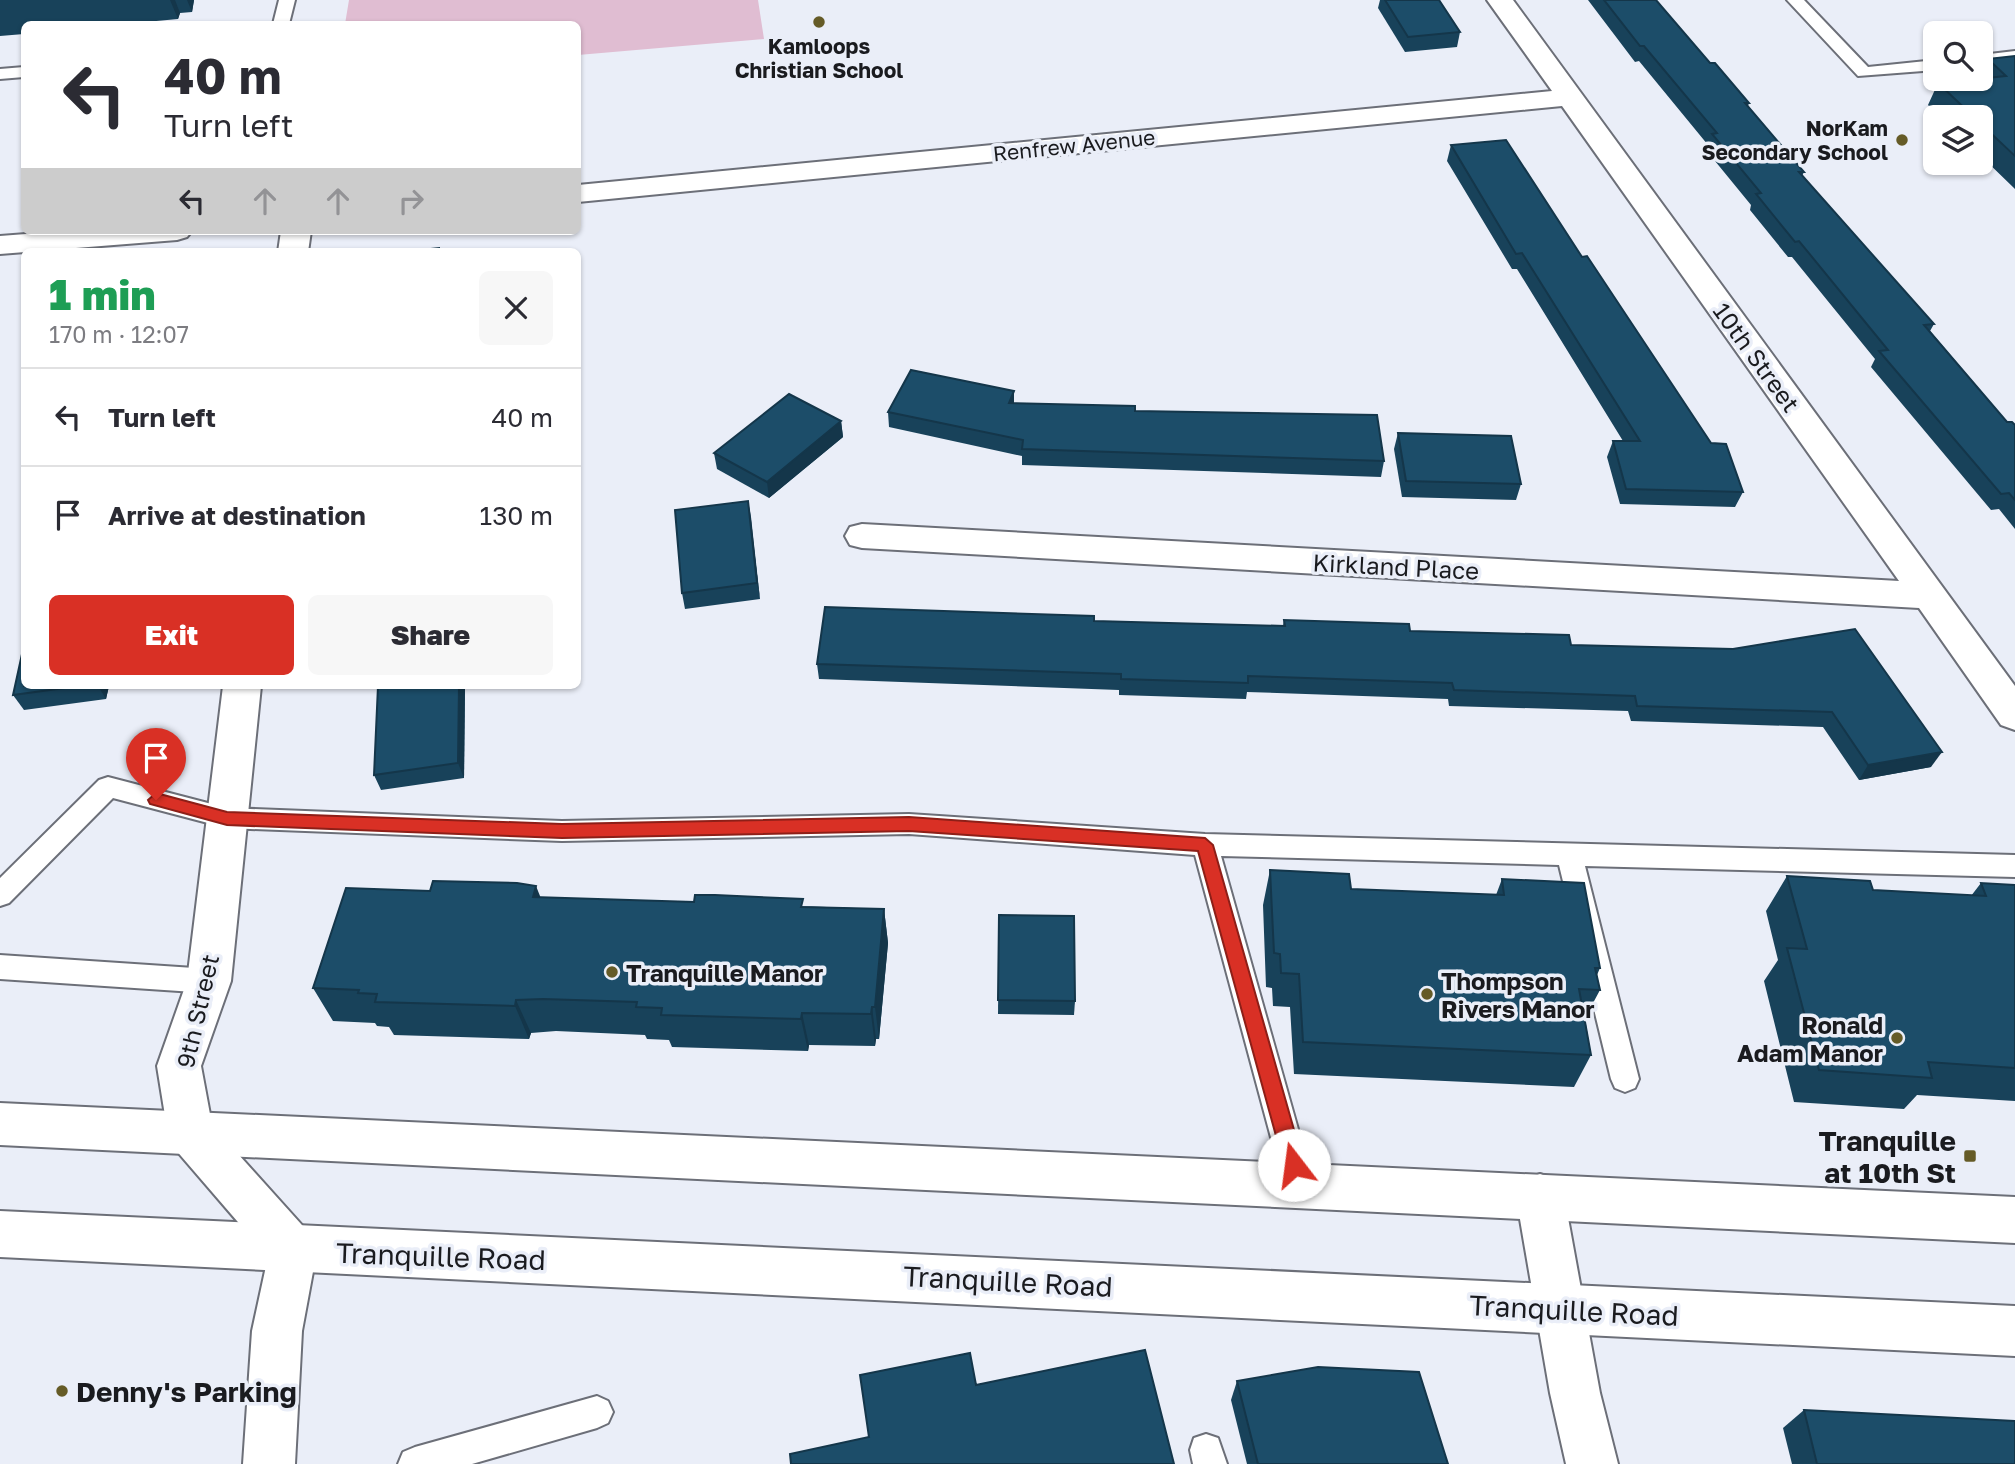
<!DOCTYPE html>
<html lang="en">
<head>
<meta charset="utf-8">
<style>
  :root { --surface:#fff; --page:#f7f7f7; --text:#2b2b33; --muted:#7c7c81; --line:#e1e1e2; --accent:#d93025 }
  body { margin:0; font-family:"Golos Text",sans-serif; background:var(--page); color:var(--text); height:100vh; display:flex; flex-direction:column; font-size:26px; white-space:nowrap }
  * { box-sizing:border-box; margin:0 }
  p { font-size:23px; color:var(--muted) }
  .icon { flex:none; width:38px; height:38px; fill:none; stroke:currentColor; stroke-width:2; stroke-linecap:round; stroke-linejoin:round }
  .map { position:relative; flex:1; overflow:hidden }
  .drawer { position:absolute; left:21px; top:248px; width:560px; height:441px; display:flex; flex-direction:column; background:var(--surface); border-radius:10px; box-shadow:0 2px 5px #0004 }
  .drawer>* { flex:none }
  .guide { position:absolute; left:21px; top:21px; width:560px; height:214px; border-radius:10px; box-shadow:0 2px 5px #0004; background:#fff; color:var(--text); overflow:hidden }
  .buttons { position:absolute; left:1923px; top:21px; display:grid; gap:14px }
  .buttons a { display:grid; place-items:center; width:70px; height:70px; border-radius:10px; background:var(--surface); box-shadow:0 2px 5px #0004; font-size:35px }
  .pin { position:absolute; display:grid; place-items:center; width:60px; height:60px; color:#fff; margin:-72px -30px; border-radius:50% 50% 50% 0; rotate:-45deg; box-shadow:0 0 7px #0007 }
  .pin .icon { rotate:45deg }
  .me { position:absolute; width:77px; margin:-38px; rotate:345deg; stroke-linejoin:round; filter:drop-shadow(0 0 5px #0008) }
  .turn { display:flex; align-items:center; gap:24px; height:147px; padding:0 28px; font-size:32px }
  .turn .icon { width:91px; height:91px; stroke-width:2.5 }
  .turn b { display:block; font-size:49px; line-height:60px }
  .lanes { display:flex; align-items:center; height:66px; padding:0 28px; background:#0003; justify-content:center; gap:35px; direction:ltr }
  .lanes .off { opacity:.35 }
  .round { display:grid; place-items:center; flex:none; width:74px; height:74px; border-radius:10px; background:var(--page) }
  .summary { display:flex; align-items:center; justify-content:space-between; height:119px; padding:0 28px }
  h1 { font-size:42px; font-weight:800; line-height:52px; color:#1e9e55 }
  .action { display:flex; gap:14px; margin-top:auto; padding:14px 28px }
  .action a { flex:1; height:80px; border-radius:10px; background:var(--accent); color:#fff; font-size:28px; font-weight:800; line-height:80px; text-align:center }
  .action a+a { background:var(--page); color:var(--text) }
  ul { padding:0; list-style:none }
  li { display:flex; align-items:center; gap:21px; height:98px; padding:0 28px; border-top:2px solid var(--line) }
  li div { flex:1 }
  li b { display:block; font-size:26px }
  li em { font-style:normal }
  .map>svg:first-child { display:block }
  .green { fill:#e0bdd2 }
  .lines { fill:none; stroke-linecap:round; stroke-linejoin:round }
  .service-casing { stroke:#6c6f78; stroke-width:4 }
  .minor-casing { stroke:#6c6f78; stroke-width:4 }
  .secondary-casing { stroke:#6c6f78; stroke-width:4 }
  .service { fill:#fff; fill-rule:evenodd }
  .minor { fill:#fff; fill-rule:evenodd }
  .secondary { fill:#fff; fill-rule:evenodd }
  .wall { fill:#18425a }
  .shaded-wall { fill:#14364a }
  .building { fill:#1c4d69; stroke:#14364a; stroke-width:2 }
  .route { fill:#d93025; stroke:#8d1f18; stroke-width:2 }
  .poi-dot { fill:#655b27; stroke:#eaeef8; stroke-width:2.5 }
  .labels { text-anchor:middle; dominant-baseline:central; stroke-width:7; stroke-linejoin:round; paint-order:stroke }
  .far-poi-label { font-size:21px; font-weight:bold; fill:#1a1b1f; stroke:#eaeef8 }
  .far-street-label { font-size:21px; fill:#1a1b1f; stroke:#eaeef8 }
  .street-label { font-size:24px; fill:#1a1b1f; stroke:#eaeef8 }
  .poi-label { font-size:24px; font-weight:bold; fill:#1a1b1f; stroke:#eaeef8; text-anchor:start }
  .near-poi-label { font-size:28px; font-weight:bold; fill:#1a1b1f; stroke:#eaeef8; text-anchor:end }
  .near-street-label { font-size:28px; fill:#1a1b1f; stroke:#eaeef8 }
</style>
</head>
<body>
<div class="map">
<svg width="2015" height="1464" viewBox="0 0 2015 1464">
  <rect width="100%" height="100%" fill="#eaeef8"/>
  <polygon class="green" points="349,0 758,0 764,39 578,55 578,24 345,24"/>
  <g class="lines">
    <defs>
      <g id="service">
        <polygon points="279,0 295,0 289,24 273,24"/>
        <polygon points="1787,0 1804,0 1868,67 1936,60 1936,70 1858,76"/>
        <polygon points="2015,51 2015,61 1981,65 1981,55"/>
        <polygon points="24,67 24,77 0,79 0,69"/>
        <polygon points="108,777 227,808 562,821 909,814 1205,834 2015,855 2015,877 1585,866 1639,1079 1635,1088 1625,1092 1615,1088 1611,1079 1559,865 1221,856 1314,1186 1310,1196 1299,1200 1288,1196 1284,1186 1195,855 909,834 562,841 227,828 113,798 9,903 0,906 0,878 99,780"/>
        <polygon points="0,955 209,969 219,973 223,981 219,989 209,993 0,979"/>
        <polygon points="597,1396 608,1401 613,1412 608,1423 597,1428 472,1464 398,1464 403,1452 415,1447"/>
        <polygon points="1206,1434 1218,1438 1227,1464 1193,1464 1190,1450 1194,1438"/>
      </g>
      <g id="minor">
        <polygon points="1487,0 1513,0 2015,686 2015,730 2001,725 1919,608 862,548 850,545 845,536 850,527 862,524 1899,581 1562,106 578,202 578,185 1552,91"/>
        <polygon points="65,231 192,231 187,237 177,240 0,254 0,236"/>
        <polygon points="281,231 311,231 308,252 278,252"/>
        <polygon points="223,686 261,686 231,981 201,1066 212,1125 310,1234 317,1250 302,1331 295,1464 243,1464 252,1331 268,1257 175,1149 168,1134 157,1066 187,981"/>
        <polygon points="1540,1174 1557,1180 1564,1196 1600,1393 1618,1464 1566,1464 1550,1393 1516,1196 1523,1180"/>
      </g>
      <g id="secondary">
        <polygon points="0,1103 2015,1197 2015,1243 0,1145"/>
        <polygon points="0,1211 2015,1306 2015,1356 0,1257"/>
      </g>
    </defs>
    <use href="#service" class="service-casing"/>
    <use href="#minor" class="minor-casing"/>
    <use href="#secondary" class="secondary-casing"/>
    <use href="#service" class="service"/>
    <use href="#minor" class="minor"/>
    <use href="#secondary" class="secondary"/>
  </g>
  <g class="wall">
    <polygon points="0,0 194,0 192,12 180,13 178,19 124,24 24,24 24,34 0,36"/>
    <polygon points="1380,0 1439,0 1460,32 1457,47 1405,52 1378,8"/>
    <polygon points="1588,0 1656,0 1710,63 1749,103 1748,106 1804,172 1802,176 1934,324 1930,331 2007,422 2015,425 2015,529 1999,509 1991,510 1871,367 1875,359 1792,257 1788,257 1750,210 1751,205 1706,150 1708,145 1639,61 1635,62"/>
    <polygon points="2015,56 2015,189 1981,156 1981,117 1940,117 1928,105 1938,83 1981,79 1981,73 1988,59"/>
    <polygon points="1451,145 1582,257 1743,492 1735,507 1620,504 1607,457 1613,441 1623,441 1517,269 1512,269 1447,161"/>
    <polygon points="1014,391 1014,403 1135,411 1384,461 1381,477 1022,465 1022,456 889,427 888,412"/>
    <polygon points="841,421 843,437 769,498 717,469 714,453"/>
    <polygon points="1398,433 1521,484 1516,500 1402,497 1394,449"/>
    <polygon points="748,501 760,599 685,609 682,593"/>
    <polygon points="1284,620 1571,645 1733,649 1931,767 1859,780 1823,727 1631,721 1628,711 1449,706 1448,699 1247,692 1246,699 1119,695 1119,690 819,679 817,664 1094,621 1283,626"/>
    <polygon points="24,686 109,686 106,699 24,710 13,695"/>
    <polygon points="465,686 464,778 381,790 374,775"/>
    <polygon points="1270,870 1351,889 1496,895 1502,879 1600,968 1597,975 1600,990 1585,1018 1591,1055 1574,1087 1294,1074 1290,1007 1273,1006 1272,988 1266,987 1263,905"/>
    <polygon points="1787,876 1873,890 1971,896 1981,883 2015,885 2015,1101 1917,1095 1904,1109 1794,1102 1764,981 1778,960 1766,911"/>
    <polygon points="541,897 884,909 888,943 879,1039 876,1039 875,1046 809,1045 808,1051 672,1047 669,1040 647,1039 645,1035 556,1031 531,1033 529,1039 394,1035 389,1027 377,1026 375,1023 333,1021 313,988"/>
    <polygon points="999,915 1075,1001 1074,1015 998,1014"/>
    <polygon points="1237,1381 1448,1464 1247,1464 1231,1400"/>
    <polygon points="1804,1410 2015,1464 1792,1464 1783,1428"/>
  </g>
  <g class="shaded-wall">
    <polygon points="170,0 175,0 180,13 178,19"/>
    <polygon points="187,0 194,0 192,12"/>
    <polygon points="1014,391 1014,407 1009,403"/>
    <polygon points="841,421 843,437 769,498 767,482"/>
    <polygon points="748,501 751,517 760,599 757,583"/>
    <polygon points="98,686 109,686 106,699"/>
    <polygon points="459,686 465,686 464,778 458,763"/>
    <polygon points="1942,752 1931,767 1859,780 1868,765"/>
    <polygon points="536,886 550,921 533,897"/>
    <polygon points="884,909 888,943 879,1039 875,1007"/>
    <polygon points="516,1000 531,1033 529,1039 515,1006"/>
    <polygon points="872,1007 876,1039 875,1046 871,1014"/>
    <polygon points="802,1013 809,1045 808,1051 801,1019"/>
  </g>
  <g class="building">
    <polygon points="1385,0 1439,0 1460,32 1408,37"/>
    <polygon points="1604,0 1656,0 1710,63 1715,63 1749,103 1745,103 1804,172 1799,172 1934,324 1924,325 2007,422 2012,422 2015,425 2015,500 2009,493 2001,494 1879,351 1888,350 1799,241 1795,242 1756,194 1761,193 1712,134 1717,133 1644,46 1640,46"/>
    <polygon points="2015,56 2015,156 1981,124 1981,117 1974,117 1938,83 2006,76 1988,59"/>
    <polygon points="1506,140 1582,257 1587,256 1711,443 1726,444 1743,492 1626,489 1613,441 1640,441 1522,253 1516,254 1451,145"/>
    <polygon points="439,248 439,252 402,252"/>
    <polygon points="911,370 1014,391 1009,403 1135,406 1135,411 1377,415 1384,461 1022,449 1023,440 888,412"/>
    <polygon points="789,394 841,421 767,482 714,453"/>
    <polygon points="1398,433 1511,436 1521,484 1406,481"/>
    <polygon points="748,501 757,583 682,593 675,510"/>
    <polygon points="825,607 1094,616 1094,621 1285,626 1284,620 1409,624 1410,631 1569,635 1571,645 1733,649 1855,629 1942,752 1868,765 1832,712 1637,706 1635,696 1454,690 1452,683 1248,676 1248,683 1121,679 1121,674 817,664"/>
    <polygon points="24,645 24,686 79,686 13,695"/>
    <polygon points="378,686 459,686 458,763 374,775"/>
    <polygon points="1270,870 1349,874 1351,889 1504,895 1502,879 1584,883 1600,968 1595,968 1600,990 1579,989 1591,1055 1303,1042 1299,974 1281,973 1280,954 1274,953"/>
    <polygon points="1787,876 1870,881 1873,890 1986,896 1981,883 2015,885 2015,1068 1928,1062 1932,1078 1819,1070 1787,948 1807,949"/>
    <polygon points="433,881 517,883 536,886 533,897 694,902 695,895 715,895 803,899 801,907 884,909 875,1007 872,1007 871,1014 802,1013 801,1019 661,1015 662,1008 636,1007 637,1002 543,999 516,1000 515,1006 375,1002 377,994 358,993 359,990 313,988 346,888 430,891"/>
    <polygon points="999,915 1074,916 1075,1001 998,1000"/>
    <polygon points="1145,1350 1174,1464 791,1464 790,1454 869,1437 860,1375 970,1353 976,1385"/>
    <polygon points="1318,1367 1419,1372 1448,1464 1258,1464 1237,1381"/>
    <polygon points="1804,1410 2015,1421 2015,1464 1817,1464"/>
  </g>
  <polygon class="route" points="156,793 227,812 562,824 909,817 1205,838 1213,845 1304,1165 1301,1172 1294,1174 1287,1172 1284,1165 1198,851 909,831 562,838 227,825 150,804 148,800"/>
  <g class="poi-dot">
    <circle cx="819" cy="22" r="7"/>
    <circle cx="1902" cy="140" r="7"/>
    <circle cx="612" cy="972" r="7"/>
    <circle cx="1427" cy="994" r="7"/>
    <circle cx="1897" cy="1038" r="7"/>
    <rect x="1963" y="1149" width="14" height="14" rx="3.5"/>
    <circle cx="62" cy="1391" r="7"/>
  </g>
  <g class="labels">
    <g class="far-poi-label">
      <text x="819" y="46">Kamloops<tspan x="819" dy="24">Christian School</tspan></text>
      <text x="1888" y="128" text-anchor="end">NorKam<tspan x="1888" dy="24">Secondary School</tspan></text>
    </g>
    <g class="far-street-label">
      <text transform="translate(1074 145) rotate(-6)">Renfrew Avenue</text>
    </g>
    <g class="street-label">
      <text transform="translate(1757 357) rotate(54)">10th Street</text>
      <text transform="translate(1396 566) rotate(3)">Kirkland Place</text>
      <text transform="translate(197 1011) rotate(-77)">9th Street</text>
    </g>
    <g class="poi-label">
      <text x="626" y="972">Tranquille Manor</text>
      <text x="1441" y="980">Thompson<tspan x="1441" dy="28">Rivers Manor</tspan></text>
      <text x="1883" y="1024" text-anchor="end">Ronald<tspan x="1883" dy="28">Adam Manor</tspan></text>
    </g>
    <g class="near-poi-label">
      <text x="1956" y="1140">Tranquille<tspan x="1956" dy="32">at 10th St</tspan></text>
      <text x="76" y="1391" text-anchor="start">Denny's Parking</text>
    </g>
    <g class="near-street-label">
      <text transform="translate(441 1256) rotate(2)">Tranquille Road</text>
      <text transform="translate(1008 1281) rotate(3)">Tranquille Road</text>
      <text transform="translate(1574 1310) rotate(3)">Tranquille Road</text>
    </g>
  </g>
</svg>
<div class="buttons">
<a><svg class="icon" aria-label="search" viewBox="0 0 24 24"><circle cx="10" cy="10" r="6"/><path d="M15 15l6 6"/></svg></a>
<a><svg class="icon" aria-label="layers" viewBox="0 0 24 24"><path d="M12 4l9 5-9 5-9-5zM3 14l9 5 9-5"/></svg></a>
</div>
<div class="pin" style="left:156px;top:800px;background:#d93025"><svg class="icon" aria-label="arrive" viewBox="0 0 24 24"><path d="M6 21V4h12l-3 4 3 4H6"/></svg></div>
<svg class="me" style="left:1294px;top:1165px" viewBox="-20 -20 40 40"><circle r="19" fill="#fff"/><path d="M0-13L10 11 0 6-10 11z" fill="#d93025"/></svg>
<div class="guide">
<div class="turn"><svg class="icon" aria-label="left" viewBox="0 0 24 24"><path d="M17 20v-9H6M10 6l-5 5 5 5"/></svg><div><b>40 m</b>Turn left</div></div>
<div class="lanes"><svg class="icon" aria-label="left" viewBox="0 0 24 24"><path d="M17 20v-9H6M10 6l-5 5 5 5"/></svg><svg class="icon off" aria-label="ahead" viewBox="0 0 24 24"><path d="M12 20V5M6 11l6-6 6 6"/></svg><svg class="icon off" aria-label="ahead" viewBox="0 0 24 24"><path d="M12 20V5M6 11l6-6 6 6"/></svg><svg class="icon off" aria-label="right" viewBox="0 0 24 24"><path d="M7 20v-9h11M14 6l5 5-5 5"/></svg></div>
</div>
<section class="drawer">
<div class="summary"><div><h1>1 min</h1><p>170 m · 12:07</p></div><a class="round"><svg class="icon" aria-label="close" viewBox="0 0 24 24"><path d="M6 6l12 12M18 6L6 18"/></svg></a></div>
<ul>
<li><svg class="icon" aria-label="left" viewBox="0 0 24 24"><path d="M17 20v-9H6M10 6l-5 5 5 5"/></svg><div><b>Turn left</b></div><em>40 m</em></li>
<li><svg class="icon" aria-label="arrive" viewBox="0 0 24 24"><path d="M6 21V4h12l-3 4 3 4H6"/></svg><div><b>Arrive at destination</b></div><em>130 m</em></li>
</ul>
<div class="action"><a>Exit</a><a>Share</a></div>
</section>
</div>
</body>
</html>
